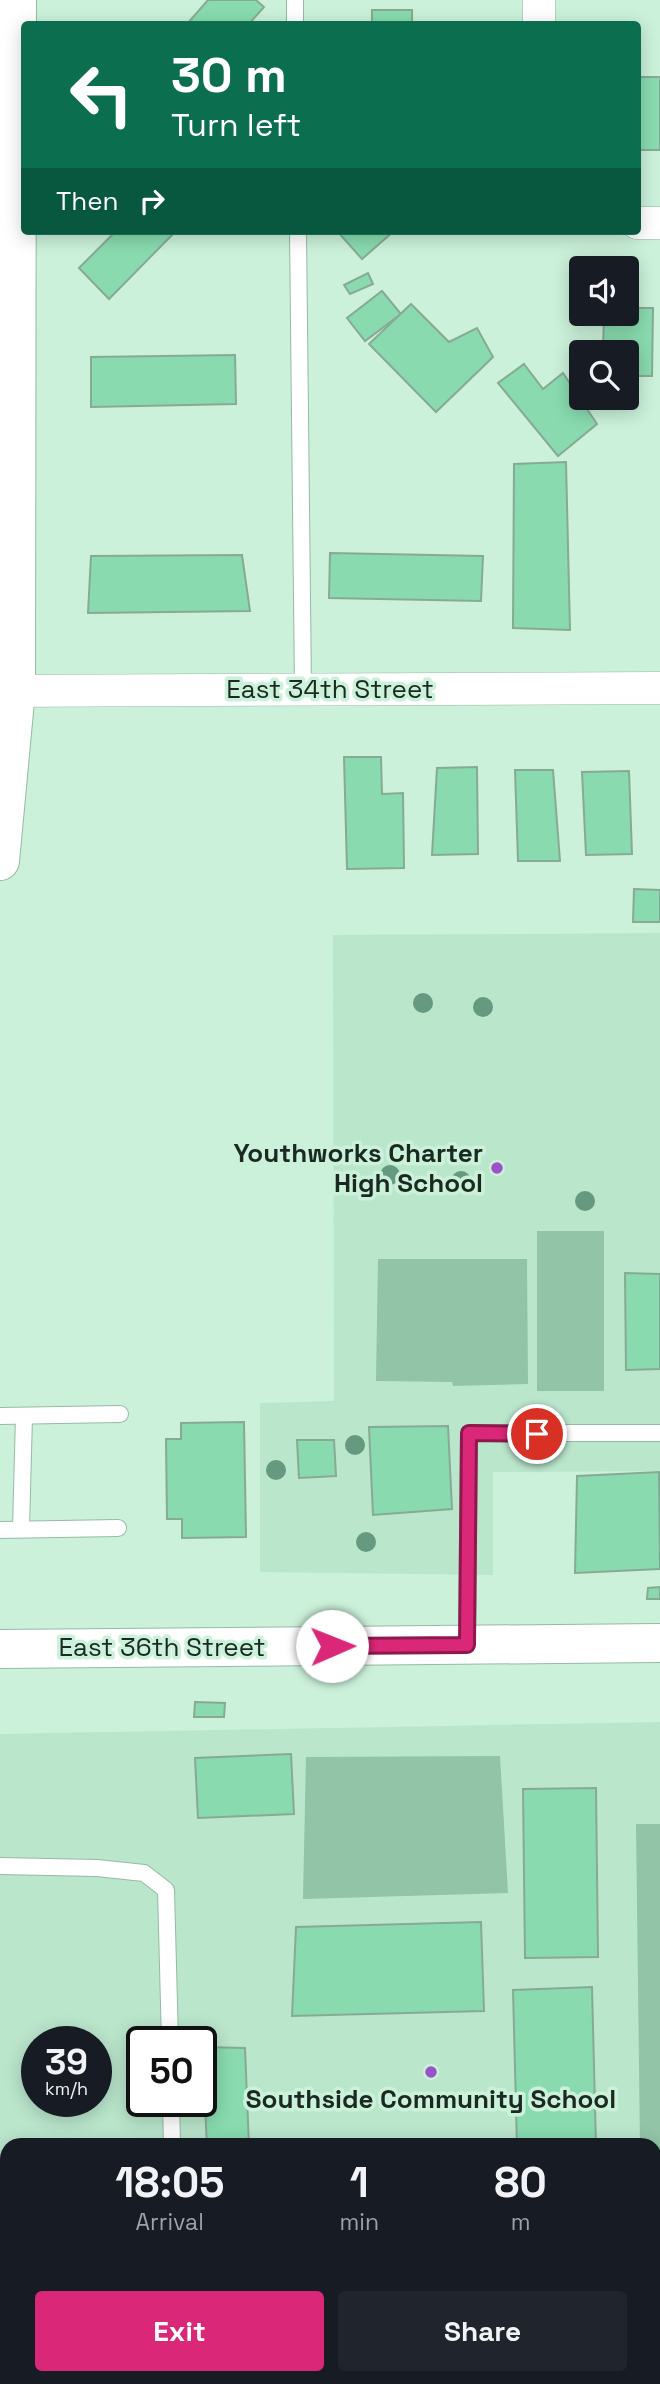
<!DOCTYPE html>
<html lang="en">
<head>
<meta charset="utf-8">
<style>
  :root { --surface:#171b24; --page:#20242c; --text:#f1f3f6; --muted:#9ea1a6; --accent:#db2777 }
  body { margin:0; font-family:"Space Grotesk",sans-serif; background:var(--page); color:var(--text); height:100vh; display:flex; flex-direction:column; font-size:26px; white-space:nowrap }
  * { box-sizing:border-box; margin:0 }
  p { font-size:23px; color:var(--muted) }
  .icon { flex:none; width:38px; height:38px; fill:none; stroke:currentColor; stroke-width:2; stroke-linecap:round; stroke-linejoin:round }
  .map { position:relative; flex:1; overflow:hidden }
  .side { position:absolute; left:0px; top:2138px; width:662px; height:247px; display:flex; flex-direction:column; background:var(--surface); border-radius:21px 21px 0 0; box-shadow:0 4px 18px #0003 }
  .side>* { flex:none }
  .banner { position:absolute; left:21px; top:21px; width:620px; height:214px; border-radius:7px; box-shadow:0 4px 18px #0003; background:#0b6e4f; color:#fff; overflow:hidden }
  .buttons { position:absolute; left:569px; top:256px; display:grid; gap:14px }
  .buttons a { display:grid; place-items:center; width:70px; height:70px; border-radius:7px; background:var(--surface); box-shadow:0 4px 18px #0003; font-size:35px }
  .speed { position:absolute; left:21px; top:2026px; display:flex; gap:14px; font-size:35px; font-weight:700; text-align:center }
  .speed>* { display:grid; place-content:center; width:91px; height:91px; border-radius:50%; background:var(--surface); box-shadow:0 4px 18px #0003; line-height:1 }
  .speed small { font-size:18px; font-weight:400 }
  .speed .limit { border:4px solid #111; border-radius:10px; background:#fff; color:#111 }
  .pin { position:absolute; display:grid; place-items:center; width:60px; height:60px; color:#fff; margin:-30px; border:4px solid #fff; border-radius:50%; box-shadow:0 2px 7px #0007 }
  .me { position:absolute; width:77px; margin:-38px; rotate:89deg; stroke-linejoin:round; filter:drop-shadow(0 0 5px #0008) }
  .turn { display:flex; align-items:center; gap:24px; height:147px; padding:0 35px; font-size:32px }
  .turn .icon { width:91px; height:91px; stroke-width:2.5 }
  .turn b { display:block; font-size:49px; line-height:60px }
  .then { display:flex; align-items:center; height:66px; padding:0 35px; background:#0003; gap:14px; font-size:26px }
  .eta { display:flex; justify-content:space-evenly; align-items:center; height:119px; text-align:center }
  .eta b { font-size:42px; font-weight:800; line-height:49px }
  .button { display:flex; gap:14px; margin-top:auto; padding:14px 35px }
  .button a { flex:1; height:80px; border-radius:7px; background:var(--accent); color:#fff; font-size:28px; font-weight:800; line-height:80px; text-align:center }
  .button a+a { background:var(--page); color:var(--text) }
  .map>svg:first-child { display:block }
  .built { fill:#bae6cc; fill-rule:evenodd }
  .green { fill:#92c4a7 }
  .building { fill:#89dbaf; stroke:#87aa95; stroke-width:2 }
  .lines { fill:none; stroke-linecap:round; stroke-linejoin:round }
  .lane-casing { stroke:#96baa5; stroke-width:18 }
  .street-casing { stroke:#96baa5; stroke-width:33 }
  .secondary-casing { stroke:#96baa5; stroke-width:40 }
  .lane { stroke:#fff; stroke-width:16 }
  .street { stroke:#fff; stroke-width:32 }
  .secondary { stroke:#fff; stroke-width:38 }
  .tree { fill:#669a80 }
  .route-casing { stroke:#8e194d; stroke-width:18 }
  .route { stroke:#db2777; stroke-width:12 }
  .poi-dot { fill:#9853c7; stroke:#cbf1da; stroke-width:2.5 }
  .labels { text-anchor:middle; dominant-baseline:central; stroke-width:7; stroke-linejoin:round; paint-order:stroke }
  .street-label { font-size:26px; fill:#1b2a21; stroke:#cbf1da }
  .poi-label { font-size:26px; font-weight:bold; fill:#1b2a21; stroke:#cbf1da; text-anchor:end }
</style>
</head>
<body>
<div class="map">
<svg width="660" height="2384" viewBox="0 0 660 2384">
  <rect width="100%" height="100%" fill="#cbf1da"/>
  <g class="built">
    <polygon points="660,933 660,1471 493,1472 493,1575 260,1572 260,1403 334,1401 333,935"/>
    <path d="M660 1722V2374H654V2146H7V2378H466L220 2384H0V1734ZM37 2042H96V2102H37ZM142 2042H201V2102H142Z"/>
  </g>
  <g class="green">
    <rect x="537" y="1231" width="67" height="160"/>
    <polygon points="378,1259 527,1259 528,1384 453,1386 452,1382 376,1381"/>
    <polygon points="500,1756 508,1893 303,1899 306,1757"/>
    <polygon points="636,1824 660,1824 660,2174 655,2174 654,2146 640,2145"/>
  </g>
  <g class="building">
    <polygon points="208,0 256,0 264,7 249,24 187,24"/>
    <polygon points="372,10 412,10 412,22 424,22 424,24 372,24"/>
    <rect x="637" y="77" width="23" height="73"/>
    <polygon points="116,231 176,231 109,299 79,268"/>
    <polygon points="337,231 394,231 362,259"/>
    <polygon points="368,273 373,284 350,294 344,285"/>
    <polygon points="382,291 401,314 365,341 347,318"/>
    <polygon points="411,304 449,342 477,328 493,357 436,412 369,344"/>
    <polygon points="626,308 653,308 652,376 626,376 626,352 603,352 604,313 626,313"/>
    <polygon points="235,355 236,404 91,407 91,357"/>
    <polygon points="524,364 543,389 563,373 597,424 558,456 498,383"/>
    <polygon points="566,462 570,630 513,628 514,464"/>
    <polygon points="330,553 483,556 481,601 329,598"/>
    <polygon points="242,555 250,611 88,613 91,556"/>
    <polygon points="344,757 381,757 382,794 403,793 404,868 347,869"/>
    <polygon points="477,767 478,854 432,855 437,768"/>
    <polygon points="515,770 553,770 560,861 518,861"/>
    <polygon points="629,771 632,854 586,855 582,772"/>
    <polygon points="634,889 660,890 660,922 633,922"/>
    <polygon points="625,1273 660,1274 660,1369 626,1370"/>
    <polygon points="244,1422 246,1537 182,1538 182,1519 167,1519 166,1439 181,1439 181,1423"/>
    <polygon points="448,1426 452,1509 373,1515 369,1427"/>
    <polygon points="297,1440 334,1440 336,1476 299,1478"/>
    <polygon points="659,1472 660,1569 575,1573 577,1476"/>
    <polygon points="660,1587 660,1599 647,1599 648,1588"/>
    <polygon points="195,1702 225,1703 224,1717 194,1717"/>
    <polygon points="291,1754 294,1814 198,1818 195,1758"/>
    <polygon points="596,1788 598,1957 525,1958 523,1789"/>
    <polygon points="481,1922 484,2011 292,2016 296,1927"/>
    <polygon points="592,1987 596,2146 517,2146 513,1990"/>
    <polygon points="202,2047 245,2048 249,2146 207,2146"/>
    <polygon points="660,2234 660,2355 655,2355 654,2235"/>
  </g>
  <g class="lines">
    <defs>
      <g id="lane">
        <polyline points="295,0 295,24"/>
        <polyline points="298,231 303,689"/>
        <polyline points="0,1416 120,1414"/>
        <polyline points="21,1529 24,1416"/>
        <polyline points="0,1530 118,1528"/>
        <polyline points="467,1645 469,1433 660,1433"/>
        <polyline points="0,1866 97,1868 144,1873 166,1890 170,2042"/>
        <polyline points="171,2102 172,2146"/>
      </g>
      <g id="street">
        <polyline points="539,24 539,0"/>
        <polyline points="637,223 660,223"/>
        <polyline points="0,691 660,688"/>
      </g>
      <g id="secondary">
        <polyline points="0,861 16,690 17,0"/>
        <polyline points="0,1649 660,1643"/>
      </g>
    </defs>
    <use href="#lane" class="lane-casing"/>
    <use href="#street" class="street-casing"/>
    <use href="#secondary" class="secondary-casing"/>
    <use href="#lane" class="lane"/>
    <use href="#street" class="street"/>
    <use href="#secondary" class="secondary"/>
  </g>
  <g class="tree">
    <circle cx="423" cy="1003" r="10"/>
    <circle cx="483" cy="1007" r="10"/>
    <circle cx="390" cy="1175" r="10"/>
    <circle cx="461" cy="1181" r="10"/>
    <circle cx="585" cy="1201" r="10"/>
    <circle cx="355" cy="1445" r="10"/>
    <circle cx="276" cy="1470" r="10"/>
    <circle cx="366" cy="1542" r="10"/>
  </g>
  <g class="lines">
    <defs>
      <polyline id="route" points="332,1646 467,1645 469,1433 537,1434"/>
    </defs>
    <use href="#route" class="route-casing"/>
    <use href="#route" class="route"/>
  </g>
  <g class="poi-dot">
    <circle cx="497" cy="1168" r="7"/>
    <circle cx="431" cy="2072" r="7"/>
  </g>
  <g class="labels">
    <g class="street-label">
      <text x="330" y="689">East 34th Street</text>
      <text x="162" y="1647">East 36th Street</text>
    </g>
    <g class="poi-label">
      <text x="483" y="1153">Youthworks Charter<tspan x="483" dy="30">High School</tspan></text>
      <text x="431" y="2099" text-anchor="middle">Southside Community School</text>
    </g>
  </g>
</svg>
<div class="buttons">
<a><svg class="icon" aria-label="sound" viewBox="0 0 24 24"><path d="M4 9h4l5-4v14l-5-4H4zM17 9q2 3 0 6"/></svg></a>
<a><svg class="icon" aria-label="search" viewBox="0 0 24 24"><circle cx="10" cy="10" r="6"/><path d="M15 15l6 6"/></svg></a>
</div>
<div class="speed"><div>39<small>km/h</small></div><div class="limit">50</div></div>
<div class="pin" style="left:537px;top:1434px;background:#d93025"><svg class="icon" aria-label="arrive" viewBox="0 0 24 24"><path d="M6 21V4h12l-3 4 3 4H6"/></svg></div>
<svg class="me" style="left:332px;top:1646px" viewBox="-20 -20 40 40"><circle r="19" fill="#fff"/><path d="M0-13L10 11 0 6-10 11z" fill="#db2777"/></svg>
<div class="banner">
<div class="turn"><svg class="icon" aria-label="left" viewBox="0 0 24 24"><path d="M17 20v-9H6M10 6l-5 5 5 5"/></svg><div><b>30 m</b>Turn left</div></div>
<div class="then">Then<svg class="icon" aria-label="right" viewBox="0 0 24 24"><path d="M7 20v-9h11M14 6l5 5-5 5"/></svg></div>
</div>
<section class="side">
<div class="eta">
<div><b>18:05</b><p>Arrival</p></div>
<div><b>1</b><p>min</p></div>
<div><b>80</b><p>m</p></div>
</div>
<div class="button"><a>Exit</a><a>Share</a></div>
</section>
</div>
</body>
</html>
